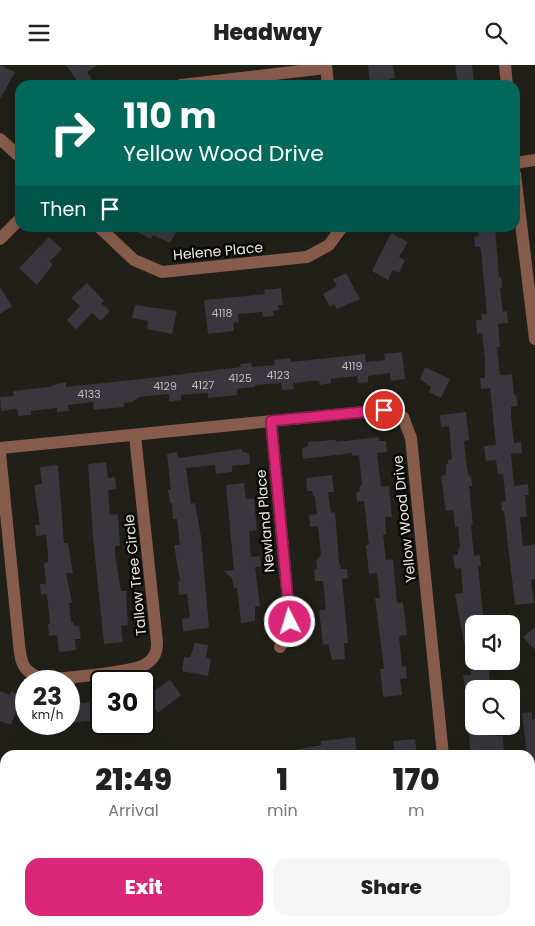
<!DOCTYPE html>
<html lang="en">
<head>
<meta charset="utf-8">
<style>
  :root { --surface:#fff; --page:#f6f6f6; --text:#222; --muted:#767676; --accent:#db2777 }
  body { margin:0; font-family:Poppins,sans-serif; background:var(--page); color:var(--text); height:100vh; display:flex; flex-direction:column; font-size:19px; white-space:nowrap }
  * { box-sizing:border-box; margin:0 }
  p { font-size:16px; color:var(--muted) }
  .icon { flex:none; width:28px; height:28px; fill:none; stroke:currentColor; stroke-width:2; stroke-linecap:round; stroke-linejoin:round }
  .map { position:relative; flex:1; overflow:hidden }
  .details { position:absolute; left:0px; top:685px; width:535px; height:176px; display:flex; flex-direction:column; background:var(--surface); border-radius:15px 15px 0 0; box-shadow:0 5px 20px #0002 }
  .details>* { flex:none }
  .top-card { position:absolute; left:15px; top:15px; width:505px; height:152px; border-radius:15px; box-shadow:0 5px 20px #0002; background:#00695c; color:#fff; overflow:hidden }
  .fabs { position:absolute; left:465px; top:550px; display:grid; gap:10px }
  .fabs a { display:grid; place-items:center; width:55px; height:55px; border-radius:10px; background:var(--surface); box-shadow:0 5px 20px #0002; font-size:25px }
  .speed { position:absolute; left:15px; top:605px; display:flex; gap:10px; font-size:25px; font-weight:700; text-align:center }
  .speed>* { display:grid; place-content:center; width:65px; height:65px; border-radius:50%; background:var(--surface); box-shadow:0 5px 20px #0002; line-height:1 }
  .speed small { font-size:12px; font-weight:400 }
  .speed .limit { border:2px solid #111; border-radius:8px; background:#fff; color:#111 }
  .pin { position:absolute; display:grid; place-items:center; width:42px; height:42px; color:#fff; margin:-21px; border:2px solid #fff; border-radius:50%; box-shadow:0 1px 5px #0007 }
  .me { position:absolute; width:55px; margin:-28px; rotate:355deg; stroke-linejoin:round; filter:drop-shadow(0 0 4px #0008) }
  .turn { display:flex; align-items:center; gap:18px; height:105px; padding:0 25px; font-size:22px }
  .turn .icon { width:65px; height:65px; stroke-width:2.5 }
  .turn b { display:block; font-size:35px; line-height:42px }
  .then { display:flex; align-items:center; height:48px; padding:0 25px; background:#0003; gap:10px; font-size:19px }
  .eta { display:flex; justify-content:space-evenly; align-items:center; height:85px; text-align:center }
  .eta b { font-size:30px; font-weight:800; line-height:35px }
  .button { display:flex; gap:10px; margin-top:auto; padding:10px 25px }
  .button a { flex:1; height:58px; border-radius:15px; background:var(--accent); color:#fff; font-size:20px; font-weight:800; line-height:58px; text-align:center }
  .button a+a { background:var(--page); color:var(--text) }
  header { display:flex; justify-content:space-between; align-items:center; height:65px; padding:0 25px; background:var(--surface); font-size:22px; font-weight:800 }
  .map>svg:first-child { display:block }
  .building { fill:#39363d }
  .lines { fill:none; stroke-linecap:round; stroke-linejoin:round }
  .minor { stroke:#885c4c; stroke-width:12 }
  .route-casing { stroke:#8e194d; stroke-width:12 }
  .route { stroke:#db2777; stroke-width:9 }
  .labels { text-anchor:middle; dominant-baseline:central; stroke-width:5; stroke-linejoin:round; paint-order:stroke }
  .number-label { font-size:11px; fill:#bebcba }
  .street-label { font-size:14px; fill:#eae9e4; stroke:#090906 }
</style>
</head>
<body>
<header><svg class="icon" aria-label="menu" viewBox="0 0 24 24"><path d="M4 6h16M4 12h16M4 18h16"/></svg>Headway<svg class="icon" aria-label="search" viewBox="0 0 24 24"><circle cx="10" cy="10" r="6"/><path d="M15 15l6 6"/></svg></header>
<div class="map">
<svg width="535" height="861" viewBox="0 0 535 861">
  <rect width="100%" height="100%" fill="#201f18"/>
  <g class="building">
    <polygon points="0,0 15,7 0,34"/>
    <polygon points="66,0 98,0 87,7 92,14 82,20 80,20"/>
    <polygon points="368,0 393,0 395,13 389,14 390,18 370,20"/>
    <polygon points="455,0 472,0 474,18 458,20"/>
    <polygon points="128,162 177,162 177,166 170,178 153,170 151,174"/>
    <polygon points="478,162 495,162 499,212 501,212 502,223 500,223 503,247 507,246 508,258 498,259 500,282 497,282 500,310 512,309 514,330 516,330 518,341 511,342 511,352 514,378 521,377 522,388 511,389 514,421 528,419 529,430 525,430 527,452 520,452 523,481 535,479 535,514 531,515 534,538 515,540 504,446 502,446 501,437 506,436 503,409 498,409 496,395 486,396 484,381 496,380 490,323 481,324 480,313 485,313 485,294 482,268 477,269 476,255 482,255 481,249 487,249 481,186 480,182 475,182 474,172 479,171"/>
    <polygon points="391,168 408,177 399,192 405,195 399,208 393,205 388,215 372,206"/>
    <polygon points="49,172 62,184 50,196 53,199 37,220 19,203"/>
    <polygon points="346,208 360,234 337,244 334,239 330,242 323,229 337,221 333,214"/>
    <polygon points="87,218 104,236 101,238 110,246 101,256 92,248 76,265 67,255 80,241 71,233"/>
    <polygon points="0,222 12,241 0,249"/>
    <polygon points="281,223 283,240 278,240 279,245 273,246 274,251 263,252 262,247 238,249 239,257 233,258 234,266 208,269 204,235 265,229 264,225"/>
    <polygon points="135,240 177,246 172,269 147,264 148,256 132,253"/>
    <polygon points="402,287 405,314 391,316 390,308 368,311 368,317 358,318 357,311 331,314 331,318 320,320 319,316 311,316 293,318 294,324 282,325 281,318 255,320 255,322 237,324 237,330 208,333 208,328 181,330 181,335 169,337 169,329 139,332 133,337 124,338 124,342 113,343 94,345 93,337 68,340 69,346 57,347 57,343 31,346 31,350 18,351 17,344 1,346 0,332 14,331 13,326 49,322 57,319 66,317 66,322 150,313 241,302 240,299 251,298 252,302 275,300 274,295 290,293 291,297 365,289 366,297 385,295 384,289"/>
    <polygon points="425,302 450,314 441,333 429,327 431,322 420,314"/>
    <polygon points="466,347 469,375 464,376 467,403 469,411 471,410 472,421 469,421 473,460 471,460 474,491 480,490 481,501 478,501 484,559 474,559 474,582 465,583 455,529 463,528 461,503 455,504 453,490 458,490 458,484 460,483 458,462 455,462 453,445 446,446 441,411 446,410 446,399 448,399 448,395 452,394 449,361 441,362 440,350"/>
    <polygon points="379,372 379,376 386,376 387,387 377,388 381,422 389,421 392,452 385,452 386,469 383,470 386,495 393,494 397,538 403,537 407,570 399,571 402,602 406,601 407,613 400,614 402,630 383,632 380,604 384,604 375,533 380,533 377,508 369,509 366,480 369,480 364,436 357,437 356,427 359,427 360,421 362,420 359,390 352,391 352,388 303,394 302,383 308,381 308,377 331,375 336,375 336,377"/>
    <polygon points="242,384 242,387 249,388 250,399 232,401 232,407 216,409 215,400 186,403 191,439 195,438 201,472 209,563 183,566 182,554 190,553 187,529 179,530 178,517 180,516 174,480 180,480 177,454 173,454 172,438 170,438 168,425 171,425 167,389 177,387 178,393"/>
    <polygon points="106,397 108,413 115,412 116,424 108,425 110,450 118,449 120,481 115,481 115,490 121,526 126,526 128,560 121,561 123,577 104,579 93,472 88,399"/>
    <polygon points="58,400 64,478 68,478 73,508 66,508 72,538 69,538 71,557 73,557 74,561 79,561 81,574 75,574 76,585 59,587 57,570 49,571 48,559 50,559 47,529 41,530 40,519 46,519 44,498 48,497 48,488 46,470 36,471 35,460 40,460 34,420 42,419 40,402"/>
    <polygon points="332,410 334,427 328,427 331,448 335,447 339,497 341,504 347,504 348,513 342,514 348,578 344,578 345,594 332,595 328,579 323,580 319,545 326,545 323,516 315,516 314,505 317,504 316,496 321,490 318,461 310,462 309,450 317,449 315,431 313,431 312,426 307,426 306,413"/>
    <polygon points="244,418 246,434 254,434 257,465 249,466 251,492 260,491 261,502 255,502 260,541 255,542 255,556 241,558 237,523 234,523 232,513 224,506 234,505 226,420"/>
    <polygon points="535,562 535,585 523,572"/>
    <polygon points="195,578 208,580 206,593 211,594 208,611 182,606 184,592 190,593"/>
    <polygon points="470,596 488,596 490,619 465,622 463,610 471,610"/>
    <polygon points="170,615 181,630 158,648 146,631"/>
    <polygon points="0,626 10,630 11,626 22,631 11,660 0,656"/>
    <polygon points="81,636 82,638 98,636 100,655 70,658 69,638"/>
    <polygon points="532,647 532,655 535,654 535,704 530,705 530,690 527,690 522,648"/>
    <polygon points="468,661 485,661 488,670 503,671 504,689 471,690"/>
    <polygon points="355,672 357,690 295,690 294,685 321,680 321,676"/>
    <polygon points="415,674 417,690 395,690 393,676"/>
  </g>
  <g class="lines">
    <g class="minor">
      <polyline points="326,0 328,20"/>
      <polyline points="505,0 507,20"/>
      <polyline points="181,20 326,3"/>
      <polyline points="0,74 20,92"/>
      <polyline points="515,98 535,95"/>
      <polyline points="515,109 535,274"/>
      <polyline points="99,162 134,195 162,207 307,192 329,180 342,162"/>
      <polyline points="0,174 20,154"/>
      <polyline points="271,356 290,557 280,582"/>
      <polyline points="0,383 373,346 392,346 403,352 411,373 443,690"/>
      <path d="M0 388 19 579C20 587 20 597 26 604 30 608 37 612 43 613 58 615 134 607 146 599 155 593 157 587 157 577L135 371"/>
      <polyline points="530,719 535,719"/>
      <polyline points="0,775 5,775"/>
      <polyline points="27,856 28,861"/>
      <polyline points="270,856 270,861"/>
    </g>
  </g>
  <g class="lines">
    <defs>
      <polyline id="route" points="290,557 271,356 384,345"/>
    </defs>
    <use href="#route" class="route-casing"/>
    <use href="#route" class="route"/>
  </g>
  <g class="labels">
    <g class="number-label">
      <text x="222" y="248">4118</text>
      <text x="352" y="301">4119</text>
      <text x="278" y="310">4123</text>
      <text x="240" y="313">4125</text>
      <text x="203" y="320">4127</text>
      <text x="165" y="321">4129</text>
      <text x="89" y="329">4133</text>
    </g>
    <g class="street-label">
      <text transform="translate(218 186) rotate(-5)">Helene Place</text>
      <text transform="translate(404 454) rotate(-96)">Yellow Wood Drive</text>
      <text transform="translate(265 456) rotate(-95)">Newland Place</text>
      <text transform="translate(135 510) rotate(-96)">Tallow Tree Circle</text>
    </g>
  </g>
</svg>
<div class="fabs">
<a><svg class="icon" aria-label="sound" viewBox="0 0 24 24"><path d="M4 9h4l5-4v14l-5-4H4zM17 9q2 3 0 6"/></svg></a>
<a><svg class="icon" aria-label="search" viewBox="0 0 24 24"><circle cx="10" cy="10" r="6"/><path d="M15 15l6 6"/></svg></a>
</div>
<div class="speed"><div>23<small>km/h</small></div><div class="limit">30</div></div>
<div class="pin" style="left:384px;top:345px;background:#d93025"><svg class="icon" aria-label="arrive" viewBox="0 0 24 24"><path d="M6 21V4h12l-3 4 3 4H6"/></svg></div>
<svg class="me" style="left:290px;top:557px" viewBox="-20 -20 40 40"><circle r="17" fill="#db2777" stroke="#fff" stroke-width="3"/><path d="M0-11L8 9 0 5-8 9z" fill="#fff"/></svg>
<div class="top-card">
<div class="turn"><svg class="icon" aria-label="right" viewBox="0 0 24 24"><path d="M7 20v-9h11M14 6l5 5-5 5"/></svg><div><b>110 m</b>Yellow Wood Drive</div></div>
<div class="then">Then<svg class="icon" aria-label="arrive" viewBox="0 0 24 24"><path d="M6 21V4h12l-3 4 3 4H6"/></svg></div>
</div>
<section class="details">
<div class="eta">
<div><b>21:49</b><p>Arrival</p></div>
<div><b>1</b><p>min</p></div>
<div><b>170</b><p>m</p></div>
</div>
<div class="button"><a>Exit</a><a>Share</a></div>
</section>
</div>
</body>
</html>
